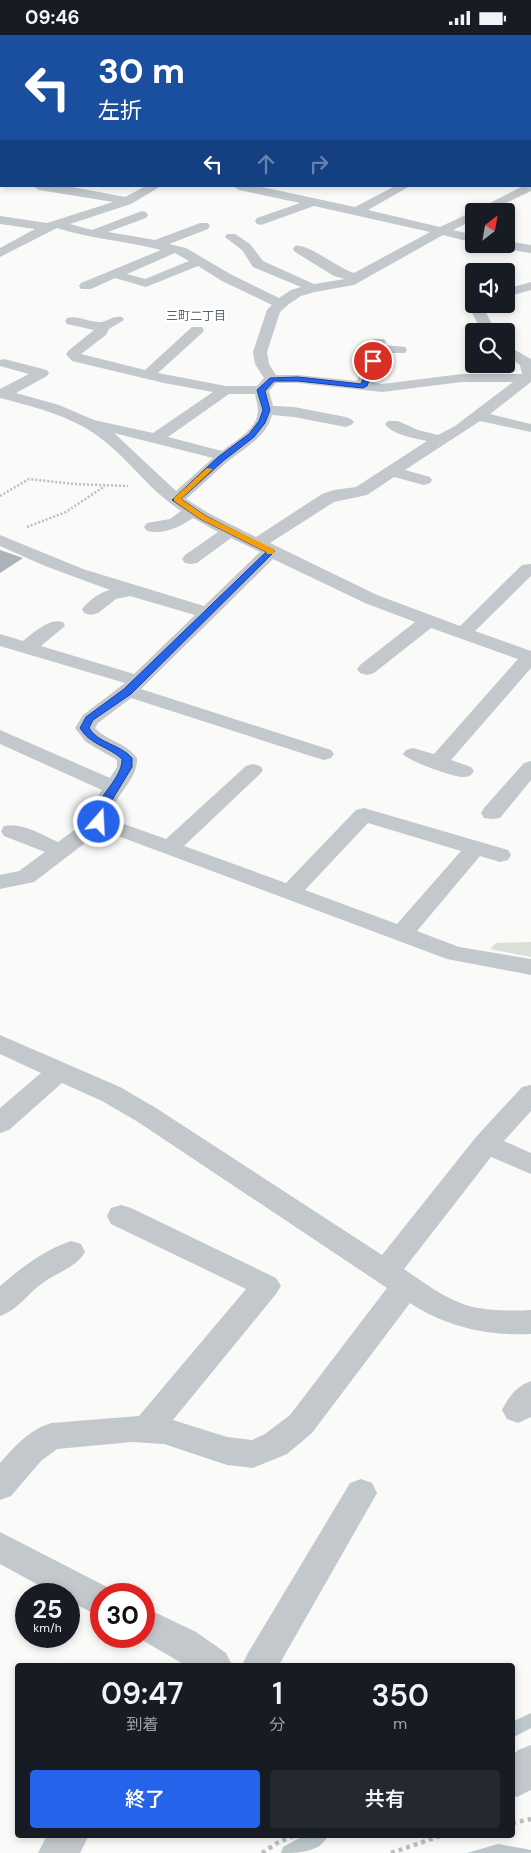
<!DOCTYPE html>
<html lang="ja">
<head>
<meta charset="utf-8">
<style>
  :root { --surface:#171b24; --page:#242831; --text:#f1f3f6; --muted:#9ea1a6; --accent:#2563eb }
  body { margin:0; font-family:"DM Sans","Noto Sans JP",sans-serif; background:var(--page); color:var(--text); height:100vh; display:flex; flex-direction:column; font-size:19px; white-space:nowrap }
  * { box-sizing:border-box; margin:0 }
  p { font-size:16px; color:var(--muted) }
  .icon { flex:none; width:28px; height:28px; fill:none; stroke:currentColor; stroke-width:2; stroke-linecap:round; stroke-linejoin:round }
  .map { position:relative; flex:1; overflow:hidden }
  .side { position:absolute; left:15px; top:1628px; width:500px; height:175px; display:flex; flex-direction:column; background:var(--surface); border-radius:5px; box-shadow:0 2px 8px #0003 }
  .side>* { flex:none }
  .banner { position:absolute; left:0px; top:0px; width:531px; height:152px; box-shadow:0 2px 8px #0003; background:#1a4fa0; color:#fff; overflow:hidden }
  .needle { width:32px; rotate:31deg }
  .tools { position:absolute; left:465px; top:168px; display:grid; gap:10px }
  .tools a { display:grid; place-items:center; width:50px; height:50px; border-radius:5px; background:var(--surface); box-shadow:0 2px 8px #0003; font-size:25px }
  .speed { position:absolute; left:15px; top:1548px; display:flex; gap:10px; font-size:25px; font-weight:700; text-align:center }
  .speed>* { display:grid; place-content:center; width:65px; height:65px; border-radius:50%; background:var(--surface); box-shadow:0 2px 8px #0003; line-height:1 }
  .speed small { font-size:12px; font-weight:400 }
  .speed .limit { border:8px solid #d22; background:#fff; color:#111 }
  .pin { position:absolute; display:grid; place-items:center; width:42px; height:42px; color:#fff; margin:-21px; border:2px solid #fff; border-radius:50%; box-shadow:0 1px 5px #0007 }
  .me { position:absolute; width:55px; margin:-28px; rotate:19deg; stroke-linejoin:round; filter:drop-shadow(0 0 4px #0008) }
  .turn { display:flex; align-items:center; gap:18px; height:105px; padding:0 15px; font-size:22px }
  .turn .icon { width:65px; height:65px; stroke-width:2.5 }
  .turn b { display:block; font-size:35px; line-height:42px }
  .lanes { display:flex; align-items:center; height:48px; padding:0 15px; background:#0003; justify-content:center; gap:25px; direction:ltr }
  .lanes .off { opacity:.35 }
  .eta { display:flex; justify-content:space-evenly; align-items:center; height:85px; text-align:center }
  .eta b { font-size:30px; font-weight:600; line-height:35px }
  .button { display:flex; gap:10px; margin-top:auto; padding:10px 15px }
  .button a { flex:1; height:58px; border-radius:5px; background:var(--accent); color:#fff; font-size:20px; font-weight:600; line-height:58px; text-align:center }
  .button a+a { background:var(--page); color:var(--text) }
  .status { display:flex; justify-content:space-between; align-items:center; height:35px; padding:0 25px; background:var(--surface); direction:ltr }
  .status svg { height:14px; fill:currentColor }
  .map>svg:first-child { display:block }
  .green { fill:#dadfd7 }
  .water { fill:#bbc7cb }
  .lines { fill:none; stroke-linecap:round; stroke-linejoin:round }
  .stream { fill:#bbc7cb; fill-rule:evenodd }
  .river { fill:#bbc7cb; fill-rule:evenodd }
  .building { fill:#aab3b9 }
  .path-far1 { stroke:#bbbfc2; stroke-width:2.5; stroke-dasharray:2 2; stroke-linecap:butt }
  .path { stroke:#bbbfc2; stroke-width:4.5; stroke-dasharray:4 4; stroke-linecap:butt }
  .street { fill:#c3c8cc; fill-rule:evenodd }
  .route { fill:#2563eb; stroke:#184099 }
  .slow { fill:#f59e0b }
  .labels { text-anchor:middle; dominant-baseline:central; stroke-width:5; stroke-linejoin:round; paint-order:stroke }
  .far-neighbourhood-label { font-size:12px; fill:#57646e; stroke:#fff }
</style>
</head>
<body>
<div class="status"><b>09:46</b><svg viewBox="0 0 49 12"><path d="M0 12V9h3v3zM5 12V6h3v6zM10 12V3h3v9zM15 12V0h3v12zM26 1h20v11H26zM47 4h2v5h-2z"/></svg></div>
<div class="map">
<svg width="531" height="1818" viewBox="0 0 531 1818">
  <rect width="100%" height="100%" fill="#fafaf8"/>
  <polygon class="green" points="531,907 531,922 490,914 496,908"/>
  <polygon class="water" points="498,1809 531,1815 531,1818 467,1818"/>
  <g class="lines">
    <g class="stream">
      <polygon points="531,1678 531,1693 512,1703 512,1687"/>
      <path d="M305 1800H328C321 1818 297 1818 281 1818L283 1812Z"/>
    </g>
    <rect class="river" x="0" y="14" width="1" height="14"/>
  </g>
  <polygon class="building" points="0,515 23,523 0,538"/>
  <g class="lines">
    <g class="path-far1">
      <polyline points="0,461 29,444 74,449 128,451"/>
      <polyline points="27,492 66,477 105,451"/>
    </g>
    <g class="path">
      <polyline points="512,1788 531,1784"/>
      <polyline points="262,1818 277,1808 295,1800"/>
      <polyline points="391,1818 443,1800"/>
    </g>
    <g class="street">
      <polygon points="171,0 190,0 191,1 172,1"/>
      <polygon points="268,0 285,0 286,1 269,1"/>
      <polygon points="419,0 432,0 433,1 420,1"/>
      <polygon points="522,0 531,0 531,2 522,1"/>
      <rect x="530" y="21" width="1" height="6"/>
      <rect x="0" y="94" width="1" height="6"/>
      <rect x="530" y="108" width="1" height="6"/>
      <rect x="0" y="131" width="1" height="6"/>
      <polygon points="531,148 531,156 489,176 474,176 523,151 530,151"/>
      <path d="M33 151H67L125 162 146 151H161L131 169 70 189 92 195 142 176 146 177 148 180 146 183 108 197 155 205 200 188H208L210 191 208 194 169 209 186 213 232 240 279 263 291 255 301 252 253 232 242 215 225 202 227 199H235L250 209 263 226 314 249 345 244 334 241 295 217 293 214 295 211C308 208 339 234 354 238L430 197 314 171 261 190 257 189 255 186 257 183 300 168 239 155 233 151H257L355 172 395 151H410L368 175 440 192 474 176V185L453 195 474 200V208L443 200 354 250 315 257 301 261 289 269 280 277 267 317 269 329 276 340H298L357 346 372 307 374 304H384L386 307 385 310 405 312 407 315 405 318H382L372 347 382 349 462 339H522L520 330 506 321V310L531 324V347L490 379 531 389V397L480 386 405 435 430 442 432 445 430 448 424 450 394 442 367 460 334 467 270 508 377 560 460 591 522 530 531 529V541L475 596 531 616V633L451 725 471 732 474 736 471 740C470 741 465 742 463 742 453 742 408 726 403 719L406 715 413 713 434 719 518 624 431 593 374 638 367 640 360 638 357 634 360 630 415 587 365 568 273 524 141 654 331 715 334 719 331 723 324 725 317 723 131 663 98 688 95 693C107 706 127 708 137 723 138 746 112 761 110 784L166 804 246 731 253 729 260 731 263 735 260 739 184 811 286 848 356 775 364 773 508 815 511 820 508 825 500 827 480 821 417 896 459 912 531 924V940L447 924 102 795 34 847 0 854V840L19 836 45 817 4 801 1 796 4 791C22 787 42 800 58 807L88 785 89 775 102 755 0 709V695L110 743 117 732V725L86 707 75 693 83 680 125 648 0 611V599L23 606C35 597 48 583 63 587L65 591 41 611 134 639 195 580 130 561 116 564 98 578 91 580 84 578 82 574C88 566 100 557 110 555L45 531 0 511V500L83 534 204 571 260 517 231 503 197 528 191 529 185 528 182 524 185 520 218 497 193 483C180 492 163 500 147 496L144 492 147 488 170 484 181 476C153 458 133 430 108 409 77 382 38 373 0 363V354L29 339 0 331V325L4 324 47 335 49 338 47 341 16 358 59 370 94 385 153 398 213 357 164 348 72 326 66 319 68 316 94 295 67 289 65 286 67 283C78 280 88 287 99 287 107 287 113 280 122 282L124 285 109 294 106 300 81 319 145 335 192 292H202L204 295 202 298 158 338 226 351H257L264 343 255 329 253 317 267 275 272 270 222 246 198 231 146 252 115 243 91 254H81L79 251 81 248 161 215C127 206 91 204 57 193L0 222V213L35 194 0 189V181L47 188 113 167 39 155ZM175 218 189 226 145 244 127 239ZM462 347H513L455 391 438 400 418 395 398 386H388L385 389C393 400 414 403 427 406L356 452 334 455 322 459 256 502 210 479 186 464C200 452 213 439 227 427 244 413 266 403 272 380L294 382 346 392 351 390 354 387 351 384 346 382 294 372 273 371 269 356 276 348H298L382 357ZM229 359H255C256 364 258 370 258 375 258 394 235 406 222 416L168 402ZM114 398 213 423 176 456ZM368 788 461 816 397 889 305 855Z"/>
      <polygon points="506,206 531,210 531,218 498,213 492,209 506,209"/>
      <polygon points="531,247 531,255 506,262 506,254"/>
      <polygon points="477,269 491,269 486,278 496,296 482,296 472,278"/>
      <polygon points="531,726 531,745 500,783 492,784 484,783 481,778 484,773 524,728"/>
      <path d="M0 1000 120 1052 156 1073 382 1220 476 1102 522 1052 531 1050V1076L504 1106 531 1118V1139L491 1122 404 1234C423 1247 445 1264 469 1271 488 1276 511 1276 531 1275V1299C488 1301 446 1292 410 1268L312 1398 287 1419 253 1433 227 1430 164 1409 132 1407 57 1414 41 1426 11 1461 0 1465V1428C15 1411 29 1395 51 1388L139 1381 246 1254 111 1189 107 1181 111 1173 121 1170 131 1173 276 1243 281 1251 276 1259 173 1385 227 1402 252 1405 265 1399 290 1380 387 1253 138 1087 102 1066 62 1048 9 1095 0 1098V1073L41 1038 0 1019Z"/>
      <path d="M71 1206 81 1209 85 1217C77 1232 58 1237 44 1247 28 1258 18 1275 0 1281V1251C21 1233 44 1215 71 1206Z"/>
      <path d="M531 1346V1382L518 1388 507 1384 502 1375C509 1361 517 1351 531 1346Z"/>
      <polygon points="361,1444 372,1448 377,1458 279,1630 242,1630 248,1618 350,1448"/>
      <polygon points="0,1497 113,1555 115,1559 101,1559 101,1582 69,1566 69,1559 55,1559 0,1529"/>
      <polygon points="144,1572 196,1597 226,1618 232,1630 185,1630 135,1601 144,1601"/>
      <polygon points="531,1710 531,1755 517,1762 512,1760 512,1721 518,1715"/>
      <polygon points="47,1800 89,1800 80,1818 38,1818"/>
    </g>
  </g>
  <path class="route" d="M370 325 376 326 367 351 363 353 298 346H274L265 356 270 375 265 388 254 402 223 426 181 464 206 481 275 516 131 659 93 685 89 693C99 709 120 709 132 723V732L106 775 104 787 99 791 95 790C87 768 123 746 122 724 108 711 90 710 80 693L86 682 124 654 266 517 200 484 172 465 218 422 249 399 259 386 263 375 257 355 270 343 298 342 361 349Z"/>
  <polygon class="slow" points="207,433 213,434 181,464 206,481 274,514 275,516 273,519 267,519 266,517 200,484 174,466 174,463"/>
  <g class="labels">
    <g class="far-neighbourhood-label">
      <text x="196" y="281">三町二丁目</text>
    </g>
  </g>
</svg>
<div class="tools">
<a><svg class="needle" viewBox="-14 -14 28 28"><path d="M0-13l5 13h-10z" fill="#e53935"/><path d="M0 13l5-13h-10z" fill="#9ea1a6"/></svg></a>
<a><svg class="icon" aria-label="sound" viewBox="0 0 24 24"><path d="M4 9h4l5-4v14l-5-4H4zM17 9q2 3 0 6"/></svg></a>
<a><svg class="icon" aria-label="search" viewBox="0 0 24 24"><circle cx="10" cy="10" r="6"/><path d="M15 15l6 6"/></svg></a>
</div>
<div class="speed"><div>25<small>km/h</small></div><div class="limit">30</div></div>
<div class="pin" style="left:373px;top:326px;background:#d93025"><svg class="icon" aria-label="arrive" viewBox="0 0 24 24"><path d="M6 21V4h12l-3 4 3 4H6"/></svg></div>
<svg class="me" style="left:99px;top:787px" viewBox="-20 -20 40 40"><circle r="17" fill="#2563eb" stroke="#fff" stroke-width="3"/><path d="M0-11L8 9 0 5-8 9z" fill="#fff"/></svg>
<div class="banner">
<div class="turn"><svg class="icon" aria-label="left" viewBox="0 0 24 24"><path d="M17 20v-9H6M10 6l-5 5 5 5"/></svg><div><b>30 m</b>左折</div></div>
<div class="lanes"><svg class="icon" aria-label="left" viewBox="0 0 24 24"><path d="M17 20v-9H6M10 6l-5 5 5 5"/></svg><svg class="icon off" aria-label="ahead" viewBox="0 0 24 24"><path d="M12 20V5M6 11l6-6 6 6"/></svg><svg class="icon off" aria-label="right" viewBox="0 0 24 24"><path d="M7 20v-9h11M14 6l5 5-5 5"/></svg></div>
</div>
<section class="side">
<div class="eta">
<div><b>09:47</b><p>到着</p></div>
<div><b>1</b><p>分</p></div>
<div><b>350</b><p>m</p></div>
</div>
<div class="button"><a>終了</a><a>共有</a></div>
</section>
</div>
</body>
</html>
